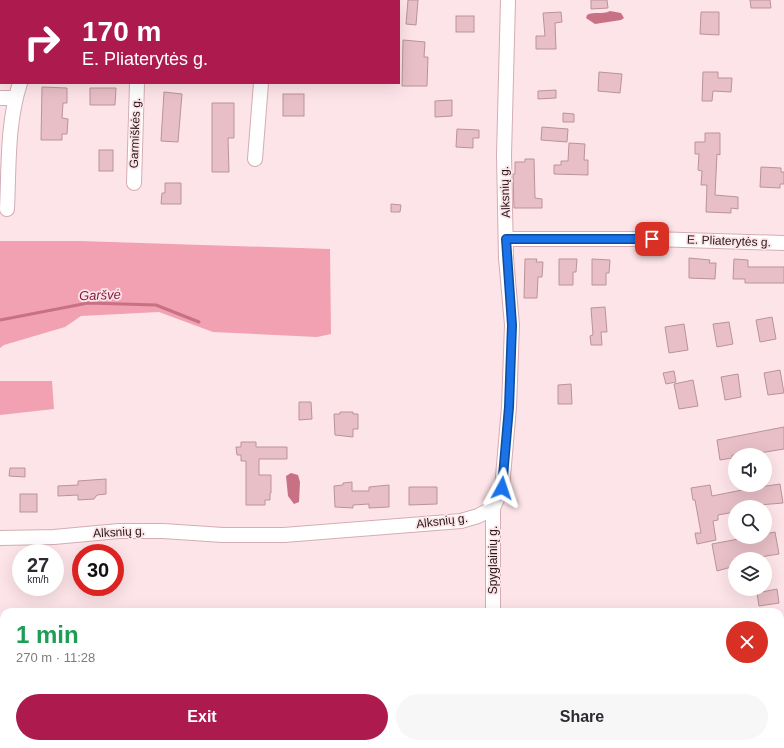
<!DOCTYPE html>
<html lang="en">
<head>
<meta charset="utf-8">
<style>
  :root { --surface:#fff; --page:#f7f7f7; --text:#2b2b33; --muted:#7c7c81; --accent:#ac1a4e }
  body { margin:0; font-family:Arial,sans-serif; background:var(--page); color:var(--text); height:100vh; display:flex; flex-direction:column; font-size:15px; white-space:nowrap }
  * { box-sizing:border-box; margin:0 }
  p { font-size:13px; color:var(--muted) }
  .icon { flex:none; width:22px; height:22px; fill:none; stroke:currentColor; stroke-width:2; stroke-linecap:round; stroke-linejoin:round }
  .map { position:relative; flex:1; overflow:hidden }
  .side { position:absolute; left:0px; top:608px; width:784px; height:140px; display:flex; flex-direction:column; background:var(--surface); border-radius:12px 12px 0 0; box-shadow:0 4px 16px #0002 }
  .side>* { flex:none }
  .hud { position:absolute; left:0px; top:0px; width:400px; height:84px; box-shadow:0 4px 16px #0002; background:#ac1a4e; color:#fff; overflow:hidden }
  .fabs { position:absolute; left:728px; top:448px; display:grid; gap:8px }
  .fabs a { display:grid; place-items:center; width:44px; height:44px; border-radius:50%; background:var(--surface); box-shadow:0 4px 16px #0002; font-size:20px }
  .speed { position:absolute; left:12px; top:544px; display:flex; gap:8px; font-size:20px; font-weight:700; text-align:center }
  .speed>* { display:grid; place-content:center; width:52px; height:52px; border-radius:50%; background:var(--surface); box-shadow:0 4px 16px #0002; line-height:1 }
  .speed small { font-size:10px; font-weight:400 }
  .speed .limit { border:6px solid #d22; background:#fff; color:#111 }
  .pin { position:absolute; display:grid; place-items:center; width:34px; height:34px; color:#fff; margin:-17px; border-radius:8px; box-shadow:0 2px 6px #0006 }
  .me { position:absolute; width:44px; margin:-22px; rotate:5deg; stroke-linejoin:round; filter:drop-shadow(0 0 3px #0008) }
  .turn { display:flex; align-items:center; gap:14px; height:84px; padding:0 16px; font-size:18px }
  .turn .icon { width:52px; height:52px; stroke-width:2.5 }
  .turn b { display:block; font-size:28px; line-height:34px }
  .round { display:grid; place-items:center; flex:none; width:42px; height:42px; border-radius:21px; background:var(--page) }
  .summary { display:flex; align-items:center; justify-content:space-between; height:68px; padding:0 16px }
  h1 { font-size:24px; font-weight:800; line-height:30px; color:#1e9e55 }
  .primary-button { display:flex; gap:8px; margin-top:auto; padding:8px 16px }
  .primary-button a { flex:1; height:46px; border-radius:24px; background:var(--accent); color:#fff; font-size:16px; font-weight:800; line-height:46px; text-align:center }
  .primary-button a+a { background:var(--page); color:var(--text) }
  .map>svg:first-child { display:block }
  .green { fill:#f1a1b1 }
  .water { fill:#c87184 }
  .lines { fill:none; stroke-linecap:round; stroke-linejoin:round }
  .stream { stroke:#c87184; stroke-width:3 }
  .building { fill:#e8bfc6; stroke:#ba939a }
  .minor-casing { stroke:#d4adb4; stroke-width:16 }
  .minor { stroke:#fff; stroke-width:14 }
  .route-casing { stroke:#114b97; stroke-width:10 }
  .route { stroke:#1a73e8; stroke-width:7 }
  .labels { text-anchor:middle; dominant-baseline:central; stroke-width:3.5; stroke-linejoin:round; paint-order:stroke }
  .street-label { font-size:12px; fill:#26181b; stroke:#fde4e8 }
  .water-label { font-size:13px; font-style:italic; fill:#7f1439; stroke:#fde4e8 }
</style>
</head>
<body>
<div class="map">
<svg width="784" height="748" viewBox="0 0 784 748">
  <rect width="100%" height="100%" fill="#fde4e8"/>
  <g class="green">
    <polygon points="0,241 80,241 330,249 331,334 317,337 213,332 159,312 81,316 65,327 4,345 0,348"/>
    <polygon points="0,381 52,381 54,409 0,415"/>
  </g>
  <g class="water">
    <path d="M610 11 621 13 624 18 621 20 595 24 586 18 587 15C594 11 602 15 610 11Z"/>
    <polygon points="291,473 298,475 300,482 299,502 294,504 288,496 286,476"/>
  </g>
  <g class="lines">
    <polyline class="stream" points="0,320 88,303 156,305 199,322"/>
  </g>
  <g class="building">
    <polygon points="408,0 418,0 416,25 406,24"/>
    <polygon points="591,0 607,0 608,8 591,9"/>
    <polygon points="750,0 770,0 771,8 751,8"/>
    <polygon points="561,12 562,22 555,23 556,49 536,49 536,36 545,36 543,13"/>
    <polygon points="701,12 719,12 719,35 700,34"/>
    <rect x="456" y="16" width="18" height="16"/>
    <polygon points="403,40 425,42 424,57 428,57 427,86 402,86"/>
    <polygon points="599,72 622,74 620,93 598,91"/>
    <polygon points="703,72 718,72 718,78 732,78 731,92 713,91 712,101 702,101"/>
    <polygon points="42,87 67,88 67,103 63,103 62,118 68,119 67,134 62,134 62,140 41,140"/>
    <polygon points="90,88 116,88 115,105 90,105"/>
    <polygon points="556,90 556,98 538,99 538,91"/>
    <polygon points="164,92 182,94 178,142 161,141"/>
    <rect x="283" y="94" width="21" height="22"/>
    <polygon points="452,100 452,116 435,117 435,101"/>
    <polygon points="212,103 234,103 234,138 228,138 229,172 212,172"/>
    <polygon points="563,113 574,114 574,122 563,122"/>
    <polygon points="542,127 568,129 567,142 541,140"/>
    <polygon points="457,129 479,130 479,138 473,138 473,148 456,147"/>
    <polygon points="705,133 720,133 720,155 717,154 715,195 738,197 738,209 731,208 731,213 706,212 707,185 701,185 702,171 698,170 699,154 695,154 695,142 705,142"/>
    <polygon points="569,143 585,144 584,160 588,160 588,175 554,174 554,165 561,165 561,161 568,161"/>
    <rect x="99" y="150" width="14" height="21"/>
    <polygon points="525,159 534,159 535,198 542,199 542,208 514,208 513,174 515,174 515,162 525,162"/>
    <polygon points="761,167 781,168 781,172 784,172 784,184 780,184 780,188 760,187"/>
    <polygon points="165,183 181,183 181,204 161,204 162,193 165,193"/>
    <polygon points="391,204 401,205 400,212 391,212"/>
    <polygon points="689,258 710,260 709,263 716,263 715,279 689,278"/>
    <polygon points="525,259 537,259 536,262 543,262 542,277 538,277 537,298 524,298"/>
    <polygon points="559,259 577,259 576,272 573,272 573,285 559,285"/>
    <polygon points="592,259 610,260 609,273 606,273 606,285 592,285"/>
    <polygon points="734,259 748,260 748,267 784,267 784,283 745,283 745,279 733,279"/>
    <polygon points="605,307 607,332 601,332 602,345 591,345 590,336 593,335 591,308"/>
    <polygon points="772,317 776,339 760,342 756,320"/>
    <polygon points="729,322 733,344 717,347 713,324"/>
    <polygon points="684,324 688,350 669,353 665,327"/>
    <polygon points="780,370 784,393 768,395 764,373"/>
    <polygon points="674,371 676,382 666,384 663,373"/>
    <polygon points="738,374 741,397 725,400 721,377"/>
    <polygon points="693,380 698,406 679,409 674,384"/>
    <polygon points="571,384 572,404 558,404 558,385"/>
    <polygon points="299,402 311,402 312,419 299,420"/>
    <polygon points="340,412 353,412 353,414 358,414 358,429 353,429 353,437 335,435 334,414 340,414"/>
    <polygon points="784,427 784,449 747,455 732,455 732,458 720,460 717,440"/>
    <polygon points="241,442 256,442 256,447 287,447 287,459 259,459 259,475 271,475 271,493 270,493 270,500 265,500 265,505 246,505 246,461 241,461 241,455 237,455 236,447 241,447"/>
    <polygon points="10,468 25,468 25,477 9,476"/>
    <polygon points="106,479 106,494 97,495 94,499 78,500 78,495 58,496 58,486 78,485 78,481"/>
    <polygon points="352,482 352,491 369,491 369,487 389,485 389,507 369,508 369,504 353,505 353,508 335,507 334,486 343,485 343,483"/>
    <polygon points="780,484 783,503 735,507 735,512 718,515 718,520 713,521 716,540 697,544 695,533 701,533 695,500 693,500 691,488 710,485 712,496 747,489 747,487 759,485 760,487"/>
    <polygon points="409,487 437,487 437,504 409,505"/>
    <rect x="20" y="494" width="17" height="18"/>
    <polygon points="775,532 779,554 748,559 735,559 735,566 717,571 712,544 749,537 765,537 765,534"/>
    <polygon points="777,589 779,603 759,606 757,593"/>
  </g>
  <g class="lines">
    <defs>
      <g id="minor">
        <polyline points="27,1 27,0"/>
        <polyline points="139,1 139,0"/>
        <polyline points="262,1 262,0"/>
        <polyline points="382,1 382,0"/>
        <polyline points="0,98 15,98"/>
        <polyline points="255,159 261,83"/>
        <polyline points="134,183 137,83"/>
        <path d="M7 209C9 167 7 123 20 83"/>
        <polyline points="506,239 652,239 784,243"/>
        <polyline points="0,538 54,537 119,531 163,531 223,535 284,535 461,521 478,516 493,508 502,488 509,407 512,325 506,258 504,155 508,0"/>
        <polyline points="493,612 493,508"/>
        <polyline points="359,744 359,748"/>
        <polyline points="494,744 495,748"/>
        <polyline points="179,748 179,744"/>
      </g>
    </defs>
    <use href="#minor" class="minor-casing"/>
    <use href="#minor" class="minor"/>
  </g>
  <g class="lines">
    <defs>
      <polyline id="route" points="502,488 509,407 512,325 506,239 652,239"/>
    </defs>
    <use href="#route" class="route-casing"/>
    <use href="#route" class="route"/>
  </g>
  <g class="labels">
    <g class="street-label">
      <text transform="translate(135 133) rotate(-88)">Garmiškės g.</text>
      <text transform="translate(505 192) rotate(-92)">Alksnių g.</text>
      <text transform="translate(729 241) rotate(2)">E. Pliaterytės g.</text>
      <text transform="translate(442 521) rotate(-7)">Alksnių g.</text>
      <text transform="translate(119 532) rotate(-3)">Alksnių g.</text>
      <text transform="translate(493 560) rotate(-90)">Spyglainių g.</text>
    </g>
    <g class="water-label">
      <text transform="translate(100 295) rotate(-2)">Garšvė</text>
    </g>
  </g>
</svg>
<div class="fabs">
<a><svg class="icon" aria-label="sound" viewBox="0 0 24 24"><path d="M4 9h4l5-4v14l-5-4H4zM17 9q2 3 0 6"/></svg></a>
<a><svg class="icon" aria-label="search" viewBox="0 0 24 24"><circle cx="10" cy="10" r="6"/><path d="M15 15l6 6"/></svg></a>
<a><svg class="icon" aria-label="layers" viewBox="0 0 24 24"><path d="M12 4l9 5-9 5-9-5zM3 14l9 5 9-5"/></svg></a>
</div>
<div class="speed"><div>27<small>km/h</small></div><div class="limit">30</div></div>
<div class="pin" style="left:652px;top:239px;background:#d93025"><svg class="icon" aria-label="arrive" viewBox="0 0 24 24"><path d="M6 21V4h12l-3 4 3 4H6"/></svg></div>
<svg class="me" style="left:502px;top:488px" viewBox="-20 -20 40 40"><path d="M0-17L14 15 0 8-14 15z" fill="#1a73e8" stroke="#fff" stroke-width="4"/></svg>
<div class="hud">
<div class="turn"><svg class="icon" aria-label="right" viewBox="0 0 24 24"><path d="M7 20v-9h11M14 6l5 5-5 5"/></svg><div><b>170 m</b>E. Pliaterytės g.</div></div>
</div>
<section class="side">
<div class="summary"><div><h1>1 min</h1><p>270 m · 11:28</p></div><a class="round" style="background:#d93025;color:#fff"><svg class="icon" aria-label="close" viewBox="0 0 24 24"><path d="M6 6l12 12M18 6L6 18"/></svg></a></div>
<div class="primary-button"><a>Exit</a><a>Share</a></div>
</section>
</div>
</body>
</html>
